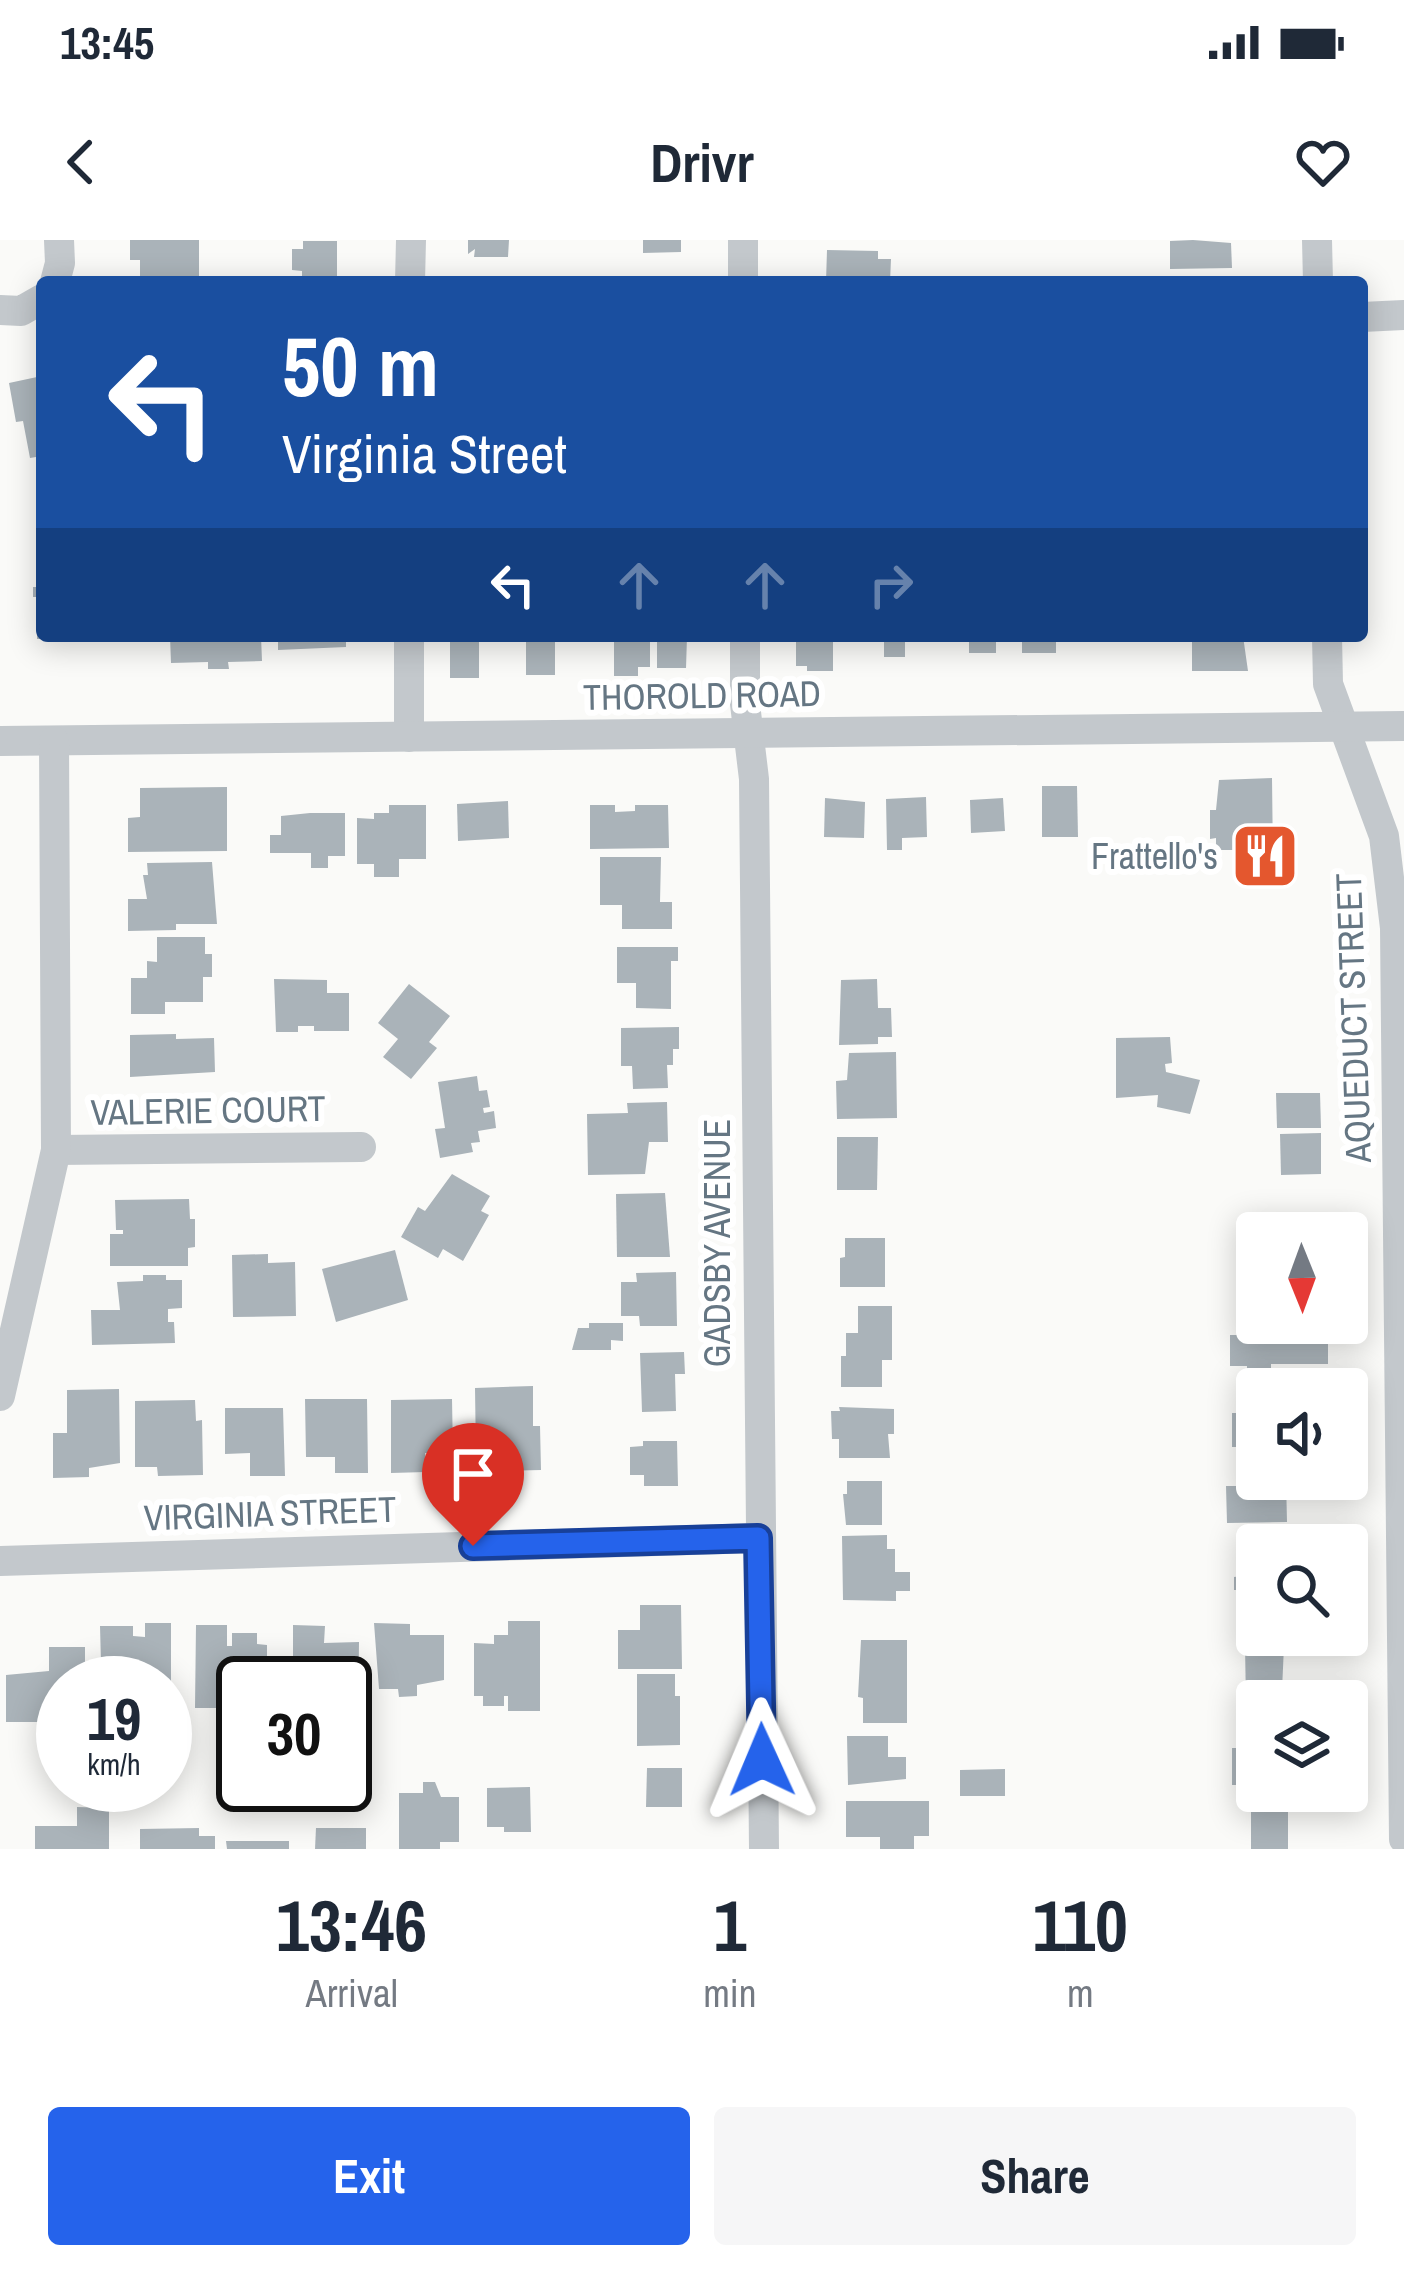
<!DOCTYPE html>
<html lang="en">
<head>
<meta charset="utf-8">
<style>
  :root { --surface:#fff; --page:#f6f6f7; --text:#1f2937; --muted:#747a83; --accent:#2563eb }
  body { margin:0; font-family:"Archivo Narrow",sans-serif; background:var(--page); color:var(--text); height:100vh; display:flex; flex-direction:column; font-size:45px; white-space:nowrap }
  * { box-sizing:border-box; margin:0 }
  p { font-size:39px; color:var(--muted) }
  .icon { flex:none; width:66px; height:66px; fill:none; stroke:currentColor; stroke-width:2; stroke-linecap:round; stroke-linejoin:round }
  .map { position:relative; height:1609px; overflow:hidden }
  .drawer { display:flex; flex-direction:column; background:var(--surface); flex:1 }
  .drawer>* { flex:none }
  .guide { position:absolute; left:36px; top:36px; width:1332px; height:366px; border-radius:12px; box-shadow:0 6px 30px #0003; background:#1a4fa0; color:#fff; overflow:hidden }
  .needle { width:78px; rotate:179deg }
  .buttons { position:absolute; left:1236px; top:972px; display:grid; gap:24px }
  .buttons a { display:grid; place-items:center; width:132px; height:132px; border-radius:12px; background:var(--surface); box-shadow:0 6px 30px #0003; font-size:60px }
  .speed { position:absolute; left:36px; top:1416px; display:flex; gap:24px; font-size:60px; font-weight:700; text-align:center }
  .speed>* { display:grid; place-content:center; width:156px; height:156px; border-radius:50%; background:var(--surface); box-shadow:0 6px 30px #0003; line-height:1 }
  .speed small { font-size:30px; font-weight:400 }
  .speed .limit { border:6px solid #111; border-radius:18px; background:#fff; color:#111 }
  .pin { position:absolute; display:grid; place-items:center; width:102px; height:102px; color:#fff; margin:-123px -51px; border-radius:50% 50% 50% 0; rotate:-45deg; box-shadow:0 0 12px #0007 }
  .pin .icon { rotate:45deg }
  .me { position:absolute; width:132px; margin:-66px; rotate:359deg; stroke-linejoin:round; filter:drop-shadow(0 0 9px #0008) }
  .turn { display:flex; align-items:center; gap:42px; height:252px; padding:0 48px; font-size:54px }
  .turn .icon { width:156px; height:156px; stroke-width:2.5 }
  .turn b { display:block; font-size:84px; line-height:102px }
  .lanes { display:flex; align-items:center; height:114px; padding:0 48px; background:#0003; justify-content:center; gap:60px; direction:ltr }
  .lanes .off { opacity:.35 }
  .eta { display:flex; justify-content:space-evenly; align-items:center; height:204px; text-align:center }
  .eta b { font-size:72px; font-weight:800; line-height:84px }
  .primary-button { display:flex; gap:24px; margin-top:auto; padding:24px 48px }
  .primary-button a { flex:1; height:138px; border-radius:12px; background:var(--accent); color:#fff; font-size:48px; font-weight:800; line-height:138px; text-align:center }
  .primary-button a+a { background:var(--page); color:var(--text) }
  .status { display:flex; justify-content:space-between; align-items:center; height:84px; padding:0 60px; background:var(--surface); direction:ltr }
  .status svg { height:33px; fill:currentColor }
  header { display:flex; justify-content:space-between; align-items:center; height:156px; padding:0 48px; background:var(--surface); font-size:54px; font-weight:800 }
  .map>svg:first-child { display:block }
  .building { fill:#aab3b9 }
  .lines { fill:none; stroke-linecap:round; stroke-linejoin:round }
  .minor { stroke:#c3c8cc; stroke-width:30 }
  .route-casing { stroke:#184099; stroke-width:30 }
  .route { stroke:#2563eb; stroke-width:21 }
  .labels { text-anchor:middle; dominant-baseline:central; stroke-width:12; stroke-linejoin:round; paint-order:stroke }
  .street-label { font-size:36px; fill:#657683; stroke:#fff }
  .poi-label { font-size:36px; fill:#657683; stroke:#fff; text-anchor:end }
</style>
</head>
<body>
<div class="status"><b>13:45</b><svg viewBox="0 0 49 12"><path d="M0 12V9h3v3zM5 12V6h3v6zM10 12V3h3v9zM15 12V0h3v12zM26 1h20v11H26zM47 4h2v5h-2z"/></svg></div>
<header><svg class="icon" aria-label="back" viewBox="0 0 24 24"><path d="M15 5l-7 7 7 7"/></svg>Drivr<svg class="icon" aria-label="heart" viewBox="0 0 24 24"><path d="M12 20l-8-8c-3-5 5-10 8-4 3-6 11-1 8 4z"/></svg></header>
<div class="map">
<svg width="1404" height="1609" viewBox="0 0 1404 1609">
  <rect width="100%" height="100%" fill="#fafaf8"/>
  <g class="building">
    <polygon points="130,0 199,0 199,42 140,42 140,20 130,20"/>
    <polygon points="468,0 509,0 508,17 474,17 475,9 468,14"/>
    <polygon points="643,0 681,0 681,12 643,13"/>
    <polygon points="1193,0 1231,3 1232,28 1170,29 1170,1"/>
    <polygon points="303,1 337,1 337,36 302,36 302,31 292,30 292,9 303,9"/>
    <polygon points="827,10 878,11 878,19 891,19 890,42 826,42"/>
    <polygon points="37,137 42,159 42,216 30,218 23,181 16,182 9,143"/>
    <polygon points="33,347 42,347 42,399 37,399 37,357 33,357"/>
    <polygon points="170,396 261,396 262,421 228,422 229,429 208,429 208,422 171,423"/>
    <polygon points="278,396 346,396 346,407 278,410"/>
    <polygon points="450,396 484,396 484,402 479,402 479,438 450,438"/>
    <rect x="526" y="396" width="29" height="39"/>
    <polygon points="614,396 650,396 650,427 638,427 638,436 614,436"/>
    <polygon points="657,396 687,396 686,428 657,428"/>
    <polygon points="796,396 833,396 833,431 807,431 807,426 796,426"/>
    <rect x="884" y="396" width="21" height="21"/>
    <rect x="969" y="396" width="27" height="17"/>
    <rect x="1022" y="396" width="34" height="17"/>
    <polygon points="1192,396 1243,396 1248,431 1192,431"/>
    <polygon points="1272,538 1273,621 1236,622 1236,610 1216,610 1216,598 1210,599 1210,570 1216,570 1219,540"/>
    <polygon points="1042,546 1077,546 1078,597 1042,597"/>
    <polygon points="227,547 227,611 128,612 128,578 140,577 140,548"/>
    <polygon points="926,557 927,597 902,598 902,610 887,610 886,559"/>
    <polygon points="825,558 865,562 864,598 824,597"/>
    <polygon points="1003,558 1005,591 971,593 970,560"/>
    <polygon points="508,561 509,598 458,601 457,564"/>
    <polygon points="389,565 426,565 426,619 399,619 399,637 374,637 374,624 357,624 357,578 374,579 374,573 389,573"/>
    <polygon points="590,565 615,565 615,572 635,571 635,565 668,565 669,608 590,609"/>
    <polygon points="310,573 345,573 345,616 328,616 328,628 311,628 311,613 270,613 270,595 281,595 281,576"/>
    <polygon points="600,617 661,617 660,662 672,662 672,689 622,689 622,665 600,665"/>
    <polygon points="212,622 217,684 176,684 176,690 128,691 128,659 147,659 143,635 148,635 147,623"/>
    <polygon points="157,697 205,697 205,714 212,714 212,737 203,737 203,762 165,762 165,774 131,774 131,738 147,738 147,721 157,722"/>
    <polygon points="617,707 678,707 678,721 671,721 671,769 636,768 636,743 617,743"/>
    <polygon points="274,739 327,740 327,753 349,753 349,791 314,791 314,786 298,786 298,792 276,792"/>
    <polygon points="877,739 878,768 891,768 892,797 878,797 878,804 839,805 841,740"/>
    <polygon points="409,744 450,776 429,802 437,808 411,839 383,817 398,799 378,783"/>
    <polygon points="679,787 679,809 673,809 673,825 667,825 668,848 633,849 632,826 621,826 621,788"/>
    <polygon points="176,794 176,799 214,798 215,832 130,837 130,795"/>
    <polygon points="1170,797 1172,823 1165,824 1166,832 1200,840 1190,874 1157,867 1158,855 1116,858 1116,798"/>
    <polygon points="896,812 897,878 837,879 836,841 847,840 849,813"/>
    <polygon points="477,836 479,851 487,850 490,867 483,868 484,873 494,871 496,888 478,891 480,902 471,903 473,912 440,918 435,889 445,888 438,842"/>
    <polygon points="1276,853 1320,853 1321,888 1277,888"/>
    <polygon points="667,862 668,902 649,902 645,934 588,935 587,874 628,873 627,863"/>
    <polygon points="1321,893 1321,934 1281,935 1280,894"/>
    <polygon points="837,897 878,897 877,950 837,950"/>
    <polygon points="452,934 490,956 481,971 489,975 463,1021 443,1009 438,1018 401,997 418,967 425,971"/>
    <polygon points="665,953 670,1017 617,1017 616,954"/>
    <polygon points="189,959 190,979 195,979 195,1007 188,1008 188,1026 110,1026 110,994 123,994 123,990 116,990 115,960"/>
    <polygon points="845,998 885,998 885,1047 840,1047 840,1018 845,1017"/>
    <polygon points="395,1010 408,1060 336,1082 322,1029"/>
    <polygon points="268,1014 268,1023 295,1022 296,1076 233,1077 232,1015"/>
    <polygon points="676,1032 677,1086 640,1086 639,1076 621,1076 621,1042 637,1042 636,1033"/>
    <polygon points="143,1035 166,1035 166,1040 182,1040 182,1068 168,1069 168,1082 174,1082 175,1103 92,1105 91,1070 120,1070 117,1042 143,1041"/>
    <polygon points="858,1066 892,1066 892,1120 882,1120 882,1147 841,1147 841,1116 846,1116 846,1093 858,1093"/>
    <polygon points="589,1083 623,1083 623,1101 611,1100 611,1110 572,1110 578,1088 589,1088"/>
    <polygon points="1264,1083 1301,1083 1301,1094 1328,1094 1328,1124 1271,1124 1271,1137 1247,1136 1247,1126 1230,1126 1230,1095 1264,1095"/>
    <polygon points="684,1112 685,1134 675,1134 676,1171 642,1172 640,1113"/>
    <polygon points="533,1146 533,1186 540,1186 541,1230 502,1231 502,1217 476,1217 475,1148"/>
    <polygon points="119,1149 120,1223 89,1228 89,1237 53,1238 53,1193 67,1193 67,1150"/>
    <polygon points="305,1159 367,1159 368,1233 335,1233 335,1217 306,1217"/>
    <polygon points="452,1159 453,1213 425,1213 426,1232 391,1233 391,1160"/>
    <polygon points="195,1160 196,1181 202,1180 203,1235 158,1236 157,1227 135,1227 135,1161"/>
    <polygon points="839,1167 894,1169 894,1194 888,1194 890,1218 839,1218 839,1199 832,1199 831,1171 840,1171"/>
    <polygon points="225,1168 283,1168 285,1236 250,1236 250,1213 225,1214"/>
    <rect x="1232" y="1173" width="25" height="34"/>
    <polygon points="643,1201 677,1201 678,1246 644,1246 644,1235 630,1235 630,1207 643,1206"/>
    <polygon points="1257,1224 1257,1239 1286,1239 1287,1282 1227,1283 1226,1246 1236,1246 1236,1225"/>
    <polygon points="847,1241 882,1241 882,1285 846,1285 843,1254 847,1254"/>
    <polygon points="887,1295 887,1309 895,1309 895,1332 910,1332 910,1351 896,1351 896,1361 843,1360 842,1296"/>
    <polygon points="1242,1307 1257,1307 1257,1350 1234,1350 1234,1337 1242,1336"/>
    <polygon points="640,1365 681,1365 682,1429 618,1429 618,1390 640,1390"/>
    <polygon points="508,1381 540,1381 540,1471 508,1471 508,1456 504,1456 504,1466 483,1466 483,1456 474,1456 474,1403 494,1404 494,1395 508,1395"/>
    <polygon points="145,1383 171,1383 171,1456 165,1456 165,1443 111,1443 112,1424 101,1423 100,1386 133,1386 133,1396 145,1397"/>
    <polygon points="374,1383 410,1384 410,1395 444,1395 444,1440 417,1445 417,1456 399,1457 398,1449 379,1449"/>
    <polygon points="196,1385 227,1385 227,1406 232,1406 232,1393 257,1393 257,1404 267,1405 267,1443 243,1443 243,1468 195,1468"/>
    <polygon points="293,1385 325,1386 324,1403 359,1402 358,1479 345,1479 345,1443 293,1443"/>
    <polygon points="861,1400 907,1400 907,1483 863,1483 863,1458 858,1457"/>
    <polygon points="1245,1406 1284,1406 1282,1450 1271,1449 1271,1461 1246,1463"/>
    <polygon points="49,1407 85,1407 85,1443 63,1443 63,1493 43,1493 43,1482 6,1482 6,1435 49,1431"/>
    <polygon points="637,1434 675,1434 675,1456 680,1456 680,1505 637,1506"/>
    <polygon points="847,1496 888,1496 888,1517 906,1517 906,1539 848,1545"/>
    <rect x="1232" y="1508" width="25" height="37"/>
    <polygon points="647,1528 682,1528 682,1567 646,1567"/>
    <polygon points="1005,1529 1005,1556 960,1556 960,1530"/>
    <polygon points="423,1542 435,1542 441,1557 459,1557 459,1602 440,1602 440,1609 399,1609 399,1553 423,1553"/>
    <polygon points="530,1547 531,1592 504,1592 504,1587 487,1587 487,1548"/>
    <polygon points="846,1561 929,1561 929,1596 914,1596 914,1609 880,1609 880,1597 846,1597"/>
    <polygon points="77,1567 109,1568 109,1609 35,1609 35,1586 77,1586"/>
    <polygon points="1251,1567 1288,1568 1288,1609 1251,1609"/>
    <polygon points="199,1588 199,1596 215,1596 215,1609 140,1609 140,1589"/>
    <polygon points="316,1588 366,1588 366,1609 315,1609"/>
    <polygon points="226,1601 289,1601 289,1609 227,1609"/>
  </g>
  <g class="lines">
    <g class="minor">
      <polyline points="743,0 743,42"/>
      <polyline points="1317,0 1318,42"/>
      <polyline points="55,42 60,23 59,0"/>
      <polyline points="410,42 411,0"/>
      <polyline points="0,70 21,71 42,59"/>
      <polyline points="1362,77 1404,75"/>
      <polyline points="745,396 745,464 754,539 764,1609"/>
      <polyline points="1327,396 1328,444 1384,596 1395,688 1404,1599"/>
      <polyline points="409,497 409,396"/>
      <polyline points="0,501 1404,486"/>
      <polyline points="56,910 361,907"/>
      <polyline points="0,1156 56,910 54,501"/>
      <polyline points="0,1321 758,1298"/>
    </g>
  </g>
  <g class="lines">
    <defs>
      <polyline id="route" points="473,1306 758,1298 762,1520"/>
    </defs>
    <use href="#route" class="route-casing"/>
    <use href="#route" class="route"/>
  </g>
  <defs>
    <symbol id="restaurant-square" viewBox="-11 -11 22 22"><rect x="-9" y="-9" width="18" height="18" rx="4" fill="#e4572e" stroke="#fff"/><path d="M-5-6h1v4h1v-4h1v4h1v-4h1v5L-1.5 .5V6h-2V.5L-5-1ZM5-6V6H3V1.5H1.5Q1.5-4 5-6Z" fill="#fff"/></symbol>
  </defs>
  <g fill-rule="evenodd">
    <use href="#restaurant-square" x="1227" y="578" width="76" height="76"/>
  </g>
  <g class="labels">
    <g class="street-label">
      <text transform="translate(702 455) rotate(-1)">THOROLD ROAD</text>
      <text transform="translate(1353 778) rotate(-92)">AQUEDUCT STREET</text>
      <text transform="translate(208 870) rotate(-1)">VALERIE COURT</text>
      <text transform="translate(717 1003) rotate(-90)">GADSBY AVENUE</text>
      <text transform="translate(270 1273) rotate(-2)">VIRGINIA STREET</text>
    </g>
    <g class="poi-label">
      <text x="1218" y="616">Frattello's</text>
    </g>
  </g>
</svg>
<div class="buttons">
<a><svg class="needle" viewBox="-14 -14 28 28"><path d="M0-13l5 13h-10z" fill="#e53935"/><path d="M0 13l5-13h-10z" fill="#747a83"/></svg></a>
<a><svg class="icon" aria-label="sound" viewBox="0 0 24 24"><path d="M4 9h4l5-4v14l-5-4H4zM17 9q2 3 0 6"/></svg></a>
<a><svg class="icon" aria-label="search" viewBox="0 0 24 24"><circle cx="10" cy="10" r="6"/><path d="M15 15l6 6"/></svg></a>
<a><svg class="icon" aria-label="layers" viewBox="0 0 24 24"><path d="M12 4l9 5-9 5-9-5zM3 14l9 5 9-5"/></svg></a>
</div>
<div class="speed"><div>19<small>km/h</small></div><div class="limit">30</div></div>
<div class="pin" style="left:473px;top:1306px;background:#d93025"><svg class="icon" aria-label="arrive" viewBox="0 0 24 24"><path d="M6 21V4h12l-3 4 3 4H6"/></svg></div>
<svg class="me" style="left:762px;top:1520px" viewBox="-20 -20 40 40"><path d="M0-17L14 15 0 8-14 15z" fill="#2563eb" stroke="#fff" stroke-width="4"/></svg>
<div class="guide">
<div class="turn"><svg class="icon" aria-label="left" viewBox="0 0 24 24"><path d="M17 20v-9H6M10 6l-5 5 5 5"/></svg><div><b>50 m</b>Virginia Street</div></div>
<div class="lanes"><svg class="icon" aria-label="left" viewBox="0 0 24 24"><path d="M17 20v-9H6M10 6l-5 5 5 5"/></svg><svg class="icon off" aria-label="ahead" viewBox="0 0 24 24"><path d="M12 20V5M6 11l6-6 6 6"/></svg><svg class="icon off" aria-label="ahead" viewBox="0 0 24 24"><path d="M12 20V5M6 11l6-6 6 6"/></svg><svg class="icon off" aria-label="right" viewBox="0 0 24 24"><path d="M7 20v-9h11M14 6l5 5-5 5"/></svg></div>
</div>
</div>
<section class="drawer">
<div class="eta">
<div><b>13:46</b><p>Arrival</p></div>
<div><b>1</b><p>min</p></div>
<div><b>110</b><p>m</p></div>
</div>
<div class="primary-button"><a>Exit</a><a>Share</a></div>
</section>
</body>
</html>
